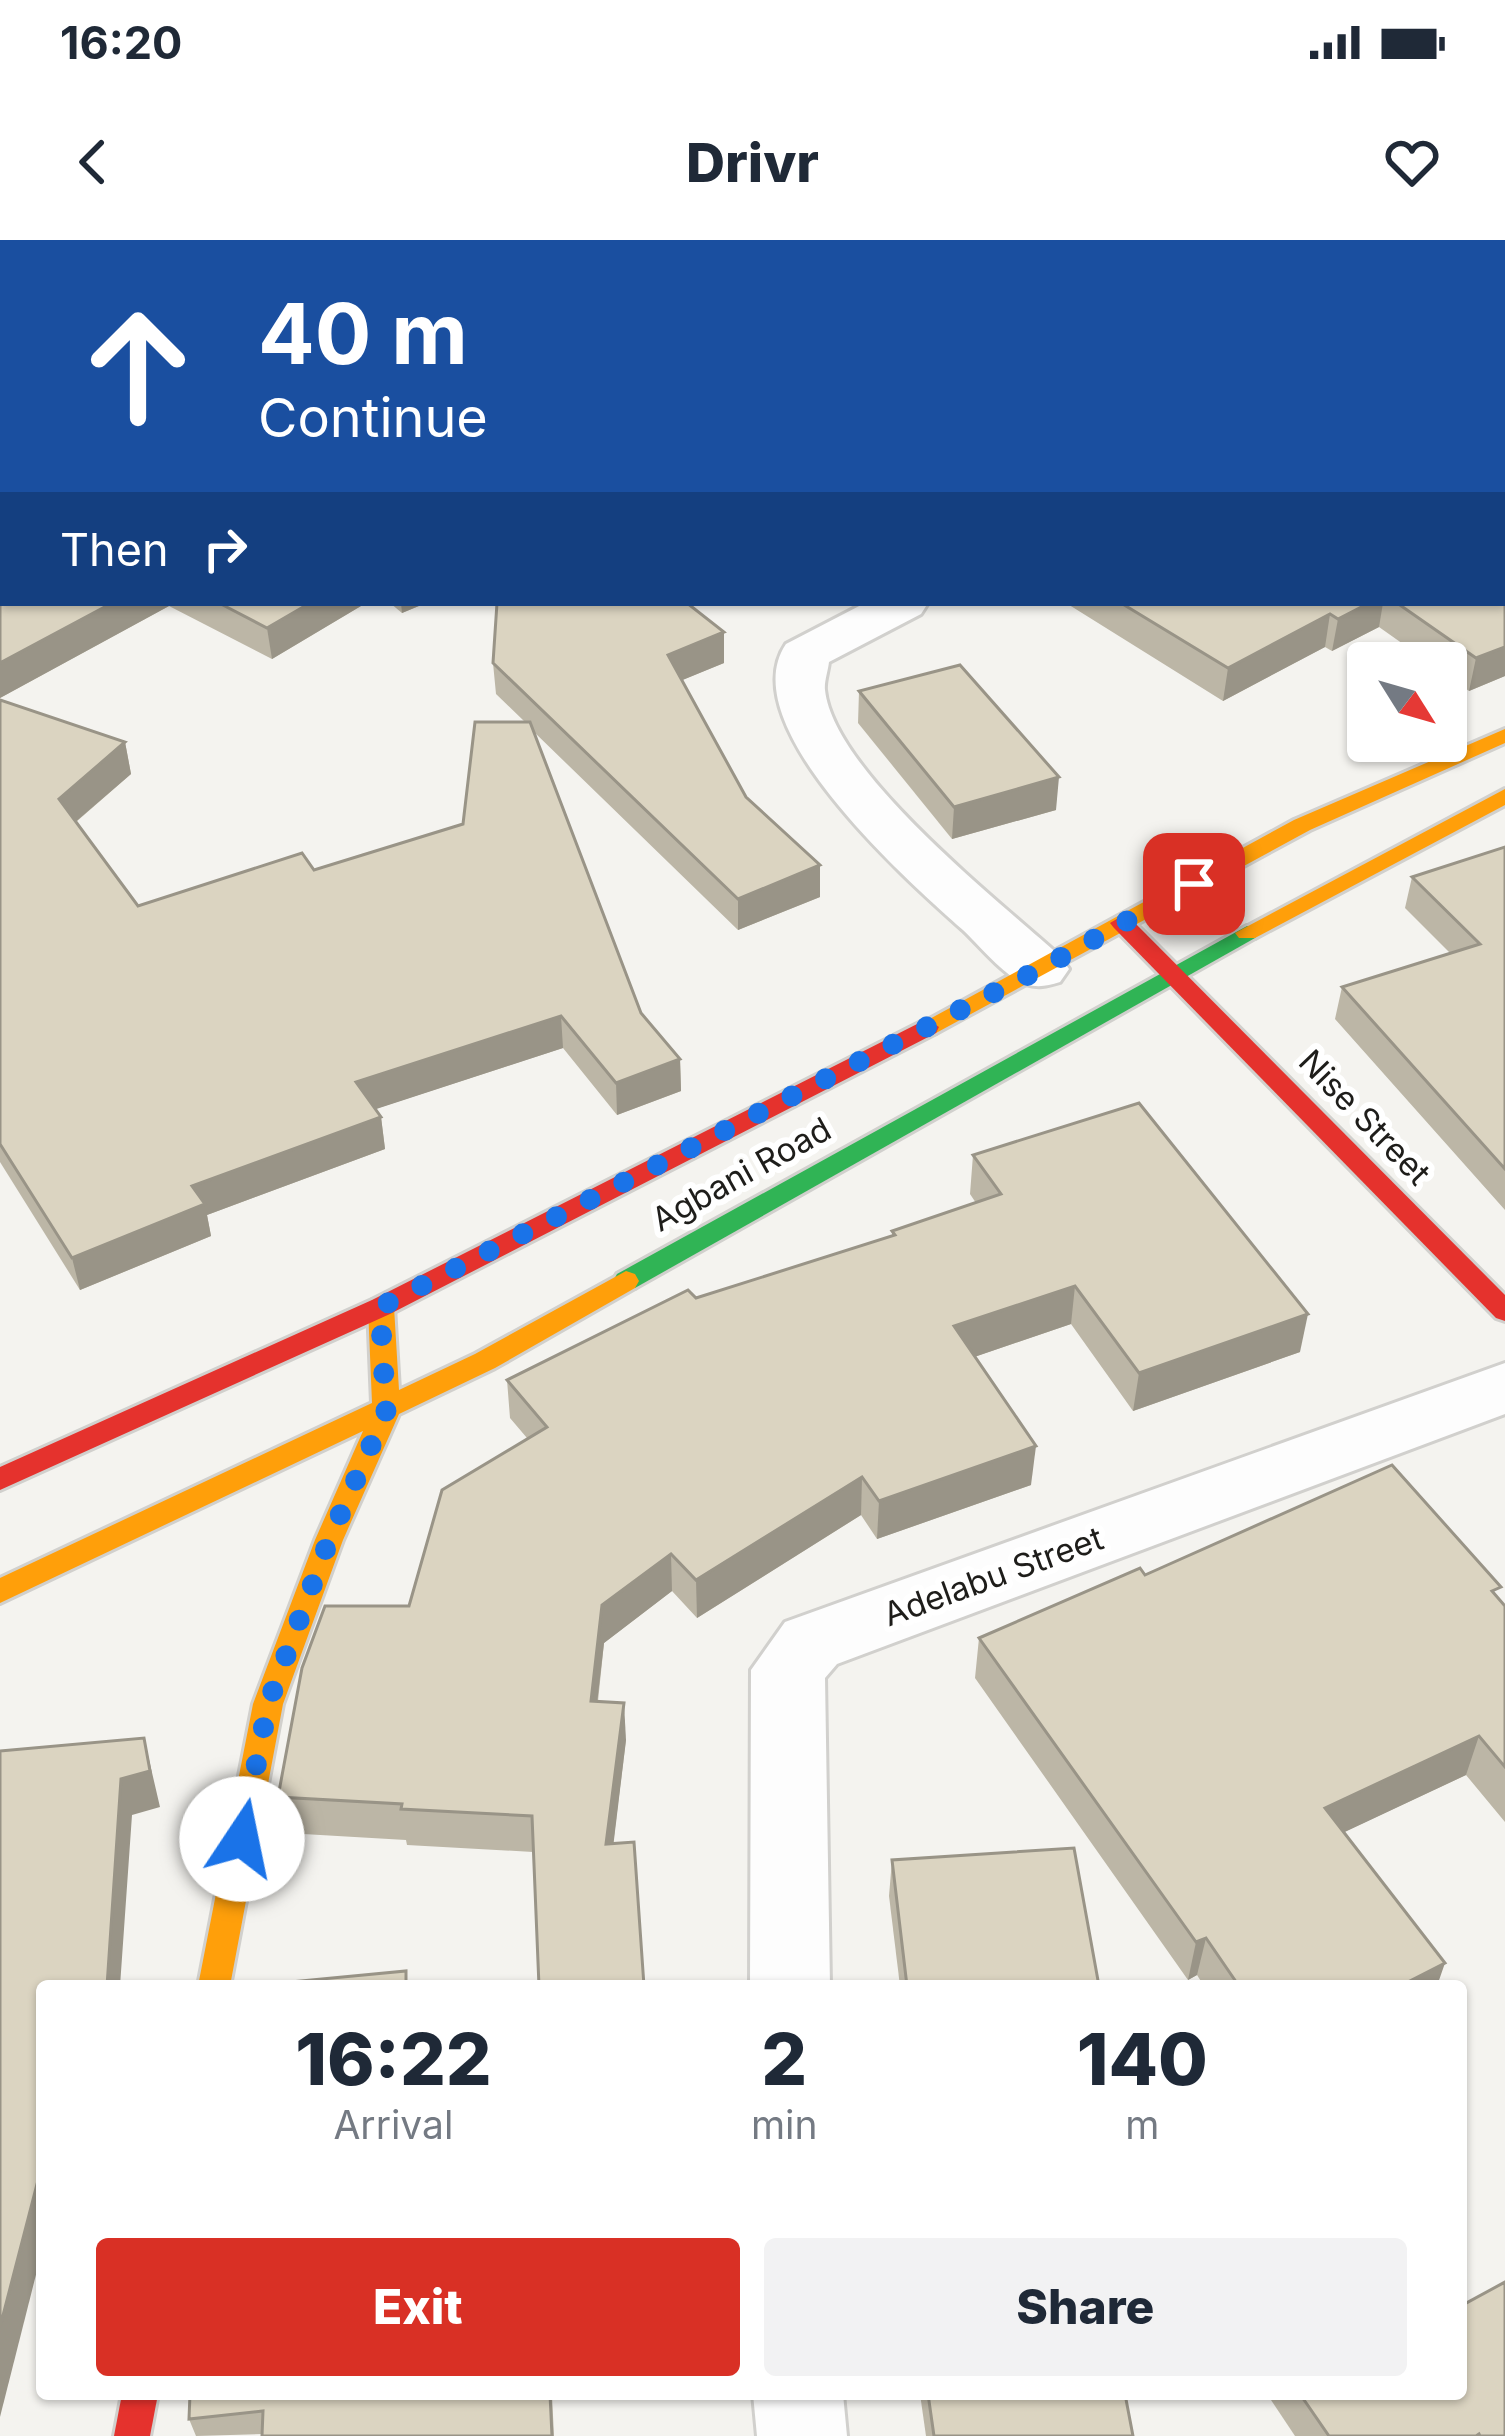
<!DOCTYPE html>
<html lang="en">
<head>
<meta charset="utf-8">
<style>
  :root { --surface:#fff; --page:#f2f2f3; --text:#1f2937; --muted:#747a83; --accent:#d93025 }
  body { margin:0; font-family:Inter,sans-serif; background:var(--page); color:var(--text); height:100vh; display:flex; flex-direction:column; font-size:45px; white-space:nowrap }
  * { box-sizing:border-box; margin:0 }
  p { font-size:39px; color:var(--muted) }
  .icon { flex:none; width:66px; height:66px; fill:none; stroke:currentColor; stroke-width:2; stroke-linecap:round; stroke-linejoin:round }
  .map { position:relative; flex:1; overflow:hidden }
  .drawer { position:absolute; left:36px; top:1740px; width:1431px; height:420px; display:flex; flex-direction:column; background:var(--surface); border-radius:12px; box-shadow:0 3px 9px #0004 }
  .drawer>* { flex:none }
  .guide { position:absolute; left:0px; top:0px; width:1506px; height:366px; box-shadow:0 3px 9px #0004; background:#1a4fa0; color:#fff; overflow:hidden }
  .needle { width:78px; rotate:127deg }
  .buttons { position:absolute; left:1347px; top:402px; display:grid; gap:24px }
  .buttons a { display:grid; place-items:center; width:120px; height:120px; border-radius:12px; background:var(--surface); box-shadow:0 3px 9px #0004; font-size:60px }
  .pin { position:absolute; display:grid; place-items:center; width:102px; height:102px; color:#fff; margin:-51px; border-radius:24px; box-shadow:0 6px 18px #0006 }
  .me { position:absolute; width:132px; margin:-66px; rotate:11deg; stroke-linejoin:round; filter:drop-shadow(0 0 9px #0008) }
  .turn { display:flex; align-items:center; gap:42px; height:252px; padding:0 60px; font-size:54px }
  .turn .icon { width:156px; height:156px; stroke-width:2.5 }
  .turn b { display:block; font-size:84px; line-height:102px }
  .then { display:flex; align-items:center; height:114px; padding:0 60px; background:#0003; gap:24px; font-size:45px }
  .eta { display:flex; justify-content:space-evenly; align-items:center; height:204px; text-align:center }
  .eta b { font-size:72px; font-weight:800; line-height:84px }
  .button { display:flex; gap:24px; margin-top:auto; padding:24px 60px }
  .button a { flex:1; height:138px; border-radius:12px; background:var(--accent); color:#fff; font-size:48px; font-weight:800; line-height:138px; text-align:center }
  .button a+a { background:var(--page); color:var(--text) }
  .status { display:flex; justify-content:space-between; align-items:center; height:84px; padding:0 60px; background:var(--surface); direction:ltr }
  .status svg { height:33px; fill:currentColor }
  header { display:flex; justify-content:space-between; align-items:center; height:156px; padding:0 60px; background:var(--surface); font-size:54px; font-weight:800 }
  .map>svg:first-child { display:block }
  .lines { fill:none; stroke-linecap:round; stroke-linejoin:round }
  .street-casing { stroke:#d1d0cd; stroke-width:6 }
  .fast-casing { stroke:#d1d0cd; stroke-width:6 }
  .slow-casing { stroke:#d1d0cd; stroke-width:6 }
  .jam-casing { stroke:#d1d0cd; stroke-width:6 }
  .street { fill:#fdfdfd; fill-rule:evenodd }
  .fast { fill:#30b455; fill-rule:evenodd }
  .slow { fill:#ff9f0a; fill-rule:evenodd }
  .jam { fill:#e5322d; fill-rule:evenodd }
  .wall { fill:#bcb6a6 }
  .shaded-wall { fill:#999487 }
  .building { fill:#dbd4c1; stroke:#999487; stroke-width:3 }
  .route { stroke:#1a73e8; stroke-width:21; stroke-dasharray:0 37.8 }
  .labels { text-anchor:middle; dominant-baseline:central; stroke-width:12; stroke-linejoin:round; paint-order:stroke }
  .street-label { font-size:33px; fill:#1e1d1a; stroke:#fff }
</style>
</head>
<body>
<div class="status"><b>16:20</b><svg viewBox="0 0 49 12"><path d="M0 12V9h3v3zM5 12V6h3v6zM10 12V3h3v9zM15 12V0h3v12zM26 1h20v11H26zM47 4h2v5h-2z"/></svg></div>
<header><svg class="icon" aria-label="back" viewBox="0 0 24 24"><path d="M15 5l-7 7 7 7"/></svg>Drivr<svg class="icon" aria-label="heart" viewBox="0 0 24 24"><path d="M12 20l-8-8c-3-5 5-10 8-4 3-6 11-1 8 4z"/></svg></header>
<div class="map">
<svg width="1505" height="2196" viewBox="0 0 1505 2196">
  <rect width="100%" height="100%" fill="#f4f3ef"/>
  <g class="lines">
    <defs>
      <g id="street">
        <path d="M865 363H928L921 374 829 422C828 431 824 442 825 450 834 532 999 661 1060 716L1069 729 1060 742C1047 746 1038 748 1025 744 1003 735 980 706 963 690 908 641 731 485 786 404Z"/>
        <polygon points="1505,1123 1505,1174 837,1424 825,1438 830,1746 750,1746 751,1430 785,1382"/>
        <polygon points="753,2154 843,2154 847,2196 757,2196"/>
      </g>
      <polygon id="fast" points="1247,686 1255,688 1259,693 1255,698 635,1048 617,1048 613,1041 617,1034"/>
      <g id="slow">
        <polygon points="1505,489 1505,503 1310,590 936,793 927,795 915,787 1294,580"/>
        <polygon points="1505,549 1505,565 1255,698 1239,698 1235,693"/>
        <polygon points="626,1031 635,1034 639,1041 635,1048 495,1128 399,1174 343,1300 283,1464 230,1746 198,1746 253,1464 315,1300 363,1191 0,1363 0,1338 372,1163 368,1067 372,1060 390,1060 394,1067 399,1150 475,1114"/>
      </g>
      <g id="jam">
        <polygon points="1122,676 1130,678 1505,1055 1505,1081 1496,1078 1114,688 1110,683"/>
        <polygon points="927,779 939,787 936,793 390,1074 0,1250 0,1227 372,1060"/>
        <polygon points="122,2154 158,2154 150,2196 114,2196"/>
      </g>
    </defs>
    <use href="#street" class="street-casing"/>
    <use href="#fast" class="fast-casing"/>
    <use href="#slow" class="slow-casing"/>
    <use href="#jam" class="jam-casing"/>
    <use href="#street" class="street"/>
    <use href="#fast" class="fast"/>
    <use href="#slow" class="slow"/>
    <use href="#jam" class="jam"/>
  </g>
  <g class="wall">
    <polygon points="1144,0 1505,0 1505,436 1469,451 1446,435 1446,423 1430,423 1379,387 1332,411 1325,407 1223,461 1066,363 1503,363 1503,3 1145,3"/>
    <polygon points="0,119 3,363 366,363 272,419 169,366 0,458"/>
    <polygon points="390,363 426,363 402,373"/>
    <polygon points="724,392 724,423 682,440 746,557 820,657 738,690 533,491 641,773 680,819 681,851 617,875 563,808 375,869 381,877 385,909 207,975 211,996 80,1050 0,922 0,460 125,502 131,534 76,582 138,666 314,630 463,584 525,482 496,454 493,423"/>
    <polygon points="859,451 1056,570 952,599 858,483"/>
    <polygon points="1505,607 1505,970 1335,779 1342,747 1450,713 1405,668 1412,637"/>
    <polygon points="973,915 1300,1112 1133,1171 1071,1084 974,1117 1031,1245 877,1299 861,1275 697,1378 672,1351 604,1403 598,1461 626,1500 613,1604 533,1612 407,1605 406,1600 286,1593 278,1557 527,1198 510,1178 507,1140 696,1058 892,996 892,991 976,963 970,954"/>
    <polygon points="1145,1335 1498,1357 1505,1366 1505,1582 1466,1535 1344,1592 1437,1746 1204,1746 1197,1735 1188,1740 975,1438 979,1398"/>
    <polygon points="892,1620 1099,1746 900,1746 889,1656"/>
    <polygon points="190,2154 564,2154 552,2155 554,2196 262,2196 262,2194 196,2196 189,2179"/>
    <polygon points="920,2154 1125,2154 1133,2196 926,2196"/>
    <polygon points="1267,2154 1461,2154 1505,2196 1295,2196"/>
  </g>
  <g class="shaded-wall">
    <polygon points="697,0 748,0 743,3 691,3"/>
    <polygon points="3,84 3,116 0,117 0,85"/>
    <polygon points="112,363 169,363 169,366 0,458 0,423"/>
    <polygon points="310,363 366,363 272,419 267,388"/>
    <polygon points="401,363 426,363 402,373"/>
    <polygon points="1369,363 1383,363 1379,387 1332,411 1338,379"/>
    <polygon points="1330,374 1325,407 1223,461 1228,428"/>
    <polygon points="724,392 724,423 668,446 668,415"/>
    <polygon points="1505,407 1505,436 1469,451 1476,418"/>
    <polygon points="125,502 131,534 66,590 59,559"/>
    <polygon points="1059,537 1056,570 952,599 954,567"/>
    <polygon points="820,625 820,657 738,690 738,659"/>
    <polygon points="561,776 563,808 361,874 356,842"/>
    <polygon points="680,819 681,851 617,875 616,843"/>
    <polygon points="381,877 385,909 207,975 211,996 80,1050 72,1018 192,946"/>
    <polygon points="1075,1046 1071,1084 951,1125 954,1086"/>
    <polygon points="1308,1074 1300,1112 1133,1171 1139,1133"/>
    <polygon points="1036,1206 1031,1245 877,1299 879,1261"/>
    <polygon points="862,1237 861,1275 697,1378 696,1340"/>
    <polygon points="671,1314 672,1351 604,1403 593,1498 591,1461 602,1365"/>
    <polygon points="624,1463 626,1500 609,1641 606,1604"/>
    <polygon points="1479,1496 1466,1535 1315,1606 1325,1568"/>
    <polygon points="144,1498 160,1567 132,1575 120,1746 107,1746 121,1539"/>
    <polygon points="1206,1698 1197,1735 1188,1740 1196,1702"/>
    <polygon points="1445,1723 1437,1746 1400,1746"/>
    <polygon points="42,1925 42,2011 0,2177 0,2087"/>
  </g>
  <g class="building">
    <polygon points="0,0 697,0 691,3 3,3 3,84 0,85"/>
    <polygon points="815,0 993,0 993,3 814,3"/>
    <polygon points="1159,0 1505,0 1505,204 1503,205 1503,3 1160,3"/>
    <polygon points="0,119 3,121 3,363 112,363 0,423"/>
    <polygon points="1503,217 1505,219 1505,407 1476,418 1397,363 1503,363"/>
    <polygon points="219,363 310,363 267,388"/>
    <polygon points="497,363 687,363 724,392 668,415 746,557 820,625 738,659 493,423"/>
    <polygon points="1121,363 1369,363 1338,379 1330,374 1228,428"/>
    <polygon points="960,425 1059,537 954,567 859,451"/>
    <polygon points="0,460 125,502 59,559 138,666 302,613 314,630 463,584 475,482 530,482 641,773 680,819 616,843 561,776 356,842 381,877 192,946 205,964 72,1018 0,904"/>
    <polygon points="1505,607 1505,929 1342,747 1480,704 1412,637"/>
    <polygon points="1139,863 1308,1074 1139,1133 1075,1046 954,1086 1036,1206 879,1261 862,1237 696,1340 671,1314 602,1365 591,1461 624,1463 606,1604 634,1602 644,1746 539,1746 532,1576 401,1569 402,1564 278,1557 302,1428 325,1366 409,1366 442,1250 547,1187 507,1140 688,1050 696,1058 895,995 892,991 1001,954 973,915"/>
    <polygon points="1392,1225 1501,1347 1492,1351 1505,1366 1505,1527 1479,1496 1325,1568 1445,1723 1400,1746 1239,1746 1206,1698 1196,1702 979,1398 1140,1328 1145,1335"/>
    <polygon points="144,1498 150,1531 121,1539 107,1746 42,1746 42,1925 0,2087 0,1511"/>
    <polygon points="1074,1608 1099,1746 907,1746 892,1620"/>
    <polygon points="406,1731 406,1746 279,1746 279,1743"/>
    <polygon points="1505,2042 1505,2196 1480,2196 1479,2194 1476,2196 1329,2196 1300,2154 1461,2154 1461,2066"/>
    <polygon points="190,2154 550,2154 552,2196 262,2196 263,2171 189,2179"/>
    <polygon points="928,2154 1125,2154 1133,2196 934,2196"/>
  </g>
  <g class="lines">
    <polyline class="route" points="242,1599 268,1464 329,1300 386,1172 380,1067 1040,729 1194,644"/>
  </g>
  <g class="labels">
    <g class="street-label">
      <text transform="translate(1365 877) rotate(46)">Nise Street</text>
      <text transform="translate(741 934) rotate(-29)">Agbani Road</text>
      <text transform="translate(993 1336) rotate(-20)">Adelabu Street</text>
    </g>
  </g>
</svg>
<div class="buttons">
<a><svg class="needle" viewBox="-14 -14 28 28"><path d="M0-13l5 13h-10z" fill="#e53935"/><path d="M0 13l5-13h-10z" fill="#747a83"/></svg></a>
</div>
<div class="pin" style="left:1194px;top:644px;background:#d93025"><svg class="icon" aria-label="arrive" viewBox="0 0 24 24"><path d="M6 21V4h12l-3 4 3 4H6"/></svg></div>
<svg class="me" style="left:242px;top:1599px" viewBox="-20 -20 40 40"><circle r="19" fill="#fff"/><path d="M0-13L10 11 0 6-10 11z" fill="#1a73e8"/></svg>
<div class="guide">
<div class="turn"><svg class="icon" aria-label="ahead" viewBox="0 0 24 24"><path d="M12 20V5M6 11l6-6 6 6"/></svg><div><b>40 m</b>Continue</div></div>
<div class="then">Then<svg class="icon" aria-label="right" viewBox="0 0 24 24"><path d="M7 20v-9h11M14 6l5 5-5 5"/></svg></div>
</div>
<section class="drawer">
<div class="eta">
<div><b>16:22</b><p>Arrival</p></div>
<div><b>2</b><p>min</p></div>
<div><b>140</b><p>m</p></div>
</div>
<div class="button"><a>Exit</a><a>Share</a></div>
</section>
</div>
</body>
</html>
